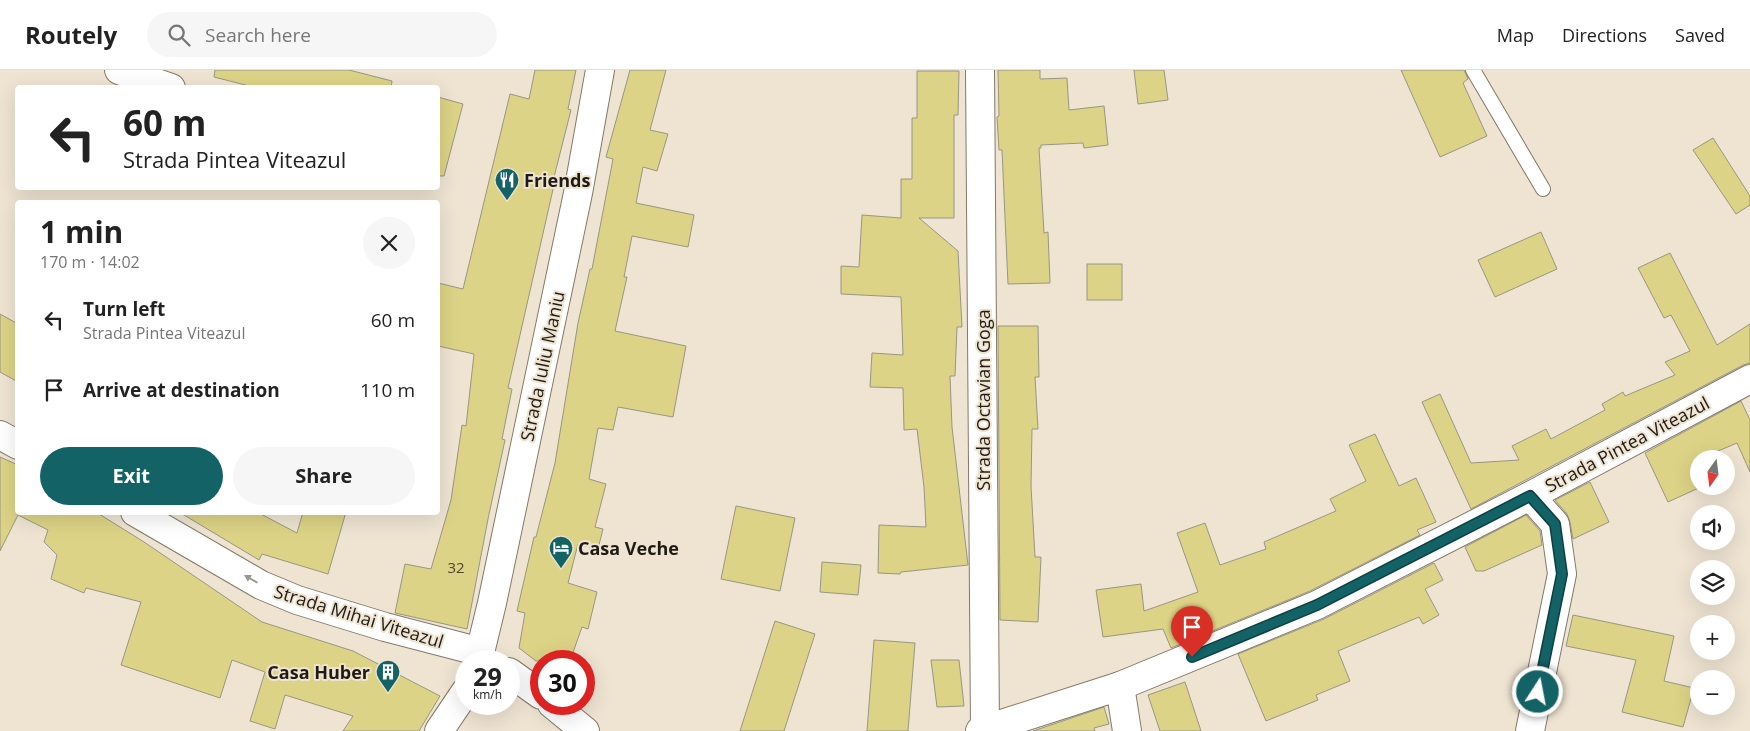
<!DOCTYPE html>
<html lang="en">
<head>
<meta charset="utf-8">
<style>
  :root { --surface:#fff; --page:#f6f6f6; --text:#222; --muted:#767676; --line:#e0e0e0; --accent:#126266 }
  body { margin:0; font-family:"Open Sans",sans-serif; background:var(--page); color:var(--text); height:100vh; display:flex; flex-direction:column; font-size:19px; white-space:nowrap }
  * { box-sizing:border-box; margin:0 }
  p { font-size:16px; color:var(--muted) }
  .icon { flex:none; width:28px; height:28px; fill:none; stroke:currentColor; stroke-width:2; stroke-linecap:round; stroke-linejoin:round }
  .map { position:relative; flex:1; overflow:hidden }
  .details { position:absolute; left:15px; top:130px; width:425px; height:315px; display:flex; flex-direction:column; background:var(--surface); border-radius:5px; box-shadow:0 5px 20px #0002 }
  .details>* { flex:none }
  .hud { position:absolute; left:15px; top:15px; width:425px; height:105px; border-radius:5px; box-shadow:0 5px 20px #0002; background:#fff; color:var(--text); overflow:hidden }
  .needle { width:32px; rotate:194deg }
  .controls { position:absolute; left:1690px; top:380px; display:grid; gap:10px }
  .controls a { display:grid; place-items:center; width:45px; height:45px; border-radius:50%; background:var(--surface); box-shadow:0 5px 20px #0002; font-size:25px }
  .speed { position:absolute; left:455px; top:580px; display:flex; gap:10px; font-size:25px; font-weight:700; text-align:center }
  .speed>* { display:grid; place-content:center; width:65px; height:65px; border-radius:50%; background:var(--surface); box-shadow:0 5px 20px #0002; line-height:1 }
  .speed small { font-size:12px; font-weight:400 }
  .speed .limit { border:8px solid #d22; background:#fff; color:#111 }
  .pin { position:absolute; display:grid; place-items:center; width:42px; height:42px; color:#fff; margin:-51px -21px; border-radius:50% 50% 50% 0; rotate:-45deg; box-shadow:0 0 5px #0007 }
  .pin .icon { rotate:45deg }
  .me { position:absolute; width:55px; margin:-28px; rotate:11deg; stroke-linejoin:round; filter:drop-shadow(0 0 4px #0008) }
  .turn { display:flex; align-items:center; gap:18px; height:105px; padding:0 25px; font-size:22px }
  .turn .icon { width:65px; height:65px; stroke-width:2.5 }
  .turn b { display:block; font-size:35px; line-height:42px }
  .round { display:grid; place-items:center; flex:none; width:52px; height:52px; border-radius:26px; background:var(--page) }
  .headline { display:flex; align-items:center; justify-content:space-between; height:85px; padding:0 25px }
  h1 { font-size:30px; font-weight:700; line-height:38px }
  .cta { display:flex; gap:10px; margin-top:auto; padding:10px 25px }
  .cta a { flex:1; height:58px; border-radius:30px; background:var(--accent); color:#fff; font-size:20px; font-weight:700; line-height:58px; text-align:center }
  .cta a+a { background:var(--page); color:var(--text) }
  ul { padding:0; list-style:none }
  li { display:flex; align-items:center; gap:15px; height:70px; padding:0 25px }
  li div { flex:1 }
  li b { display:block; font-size:19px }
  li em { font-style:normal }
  header { display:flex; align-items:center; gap:30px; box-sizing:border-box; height:70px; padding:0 25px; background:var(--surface); border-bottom:1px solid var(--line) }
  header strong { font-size:24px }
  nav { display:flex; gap:28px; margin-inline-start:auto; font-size:18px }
  .search { width:350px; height:45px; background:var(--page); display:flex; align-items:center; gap:12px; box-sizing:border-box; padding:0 18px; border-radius:28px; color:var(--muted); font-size:19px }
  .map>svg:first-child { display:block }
  .building { fill:#dcd386; stroke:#989684 }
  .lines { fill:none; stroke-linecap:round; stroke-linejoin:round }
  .service-casing { stroke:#837969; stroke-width:16 }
  .minor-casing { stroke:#837969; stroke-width:30 }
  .secondary-casing { stroke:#837969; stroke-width:30 }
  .service { stroke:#fff; stroke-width:14 }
  .minor { stroke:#fff; stroke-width:28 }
  .secondary { stroke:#fff; stroke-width:28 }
  .oneway { fill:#9a9895 }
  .route-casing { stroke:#0c4042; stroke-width:12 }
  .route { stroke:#126266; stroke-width:9 }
  .labels { text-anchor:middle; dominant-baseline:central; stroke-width:4; stroke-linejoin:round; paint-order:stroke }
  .number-label { font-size:15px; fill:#4e4830 }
  .poi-label { font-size:18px; font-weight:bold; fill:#1f1a14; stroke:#efe4d2; text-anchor:start }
  .street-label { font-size:18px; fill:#1f1a14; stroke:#efe4d2 }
</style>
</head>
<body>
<header>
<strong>Routely</strong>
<div class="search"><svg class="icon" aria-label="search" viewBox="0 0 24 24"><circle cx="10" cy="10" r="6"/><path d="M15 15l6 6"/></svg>Search here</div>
<nav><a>Map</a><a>Directions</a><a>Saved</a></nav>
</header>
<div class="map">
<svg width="1750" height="661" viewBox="0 0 1750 661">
  <rect width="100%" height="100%" fill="#efe4d2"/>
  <g class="building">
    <polygon points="215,0 349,0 392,11 391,18 257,18 214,7"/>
    <polygon points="535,0 576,0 568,39 571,40 552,115 554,115 508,318 512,319 502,369 505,370 488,449 467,559 395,543 405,494 431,499 451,430 462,355 466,356 474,284 438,276 438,213 463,219 510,24 529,29"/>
    <polygon points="630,0 666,0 650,60 668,64 657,101 643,97 636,133 694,145 688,177 632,166 624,207 627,207 615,261 686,276 673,347 618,337 613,360 598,358 589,409 606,414 595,457 603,459 598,479 578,474 568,513 597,522 588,559 582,557 570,591 536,591 519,578 525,543 517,541 534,467 536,467 555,393 578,253 590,199 592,199 613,89 606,87"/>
    <polygon points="998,0 1040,0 1040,9 1067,8 1069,40 1104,36 1108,75 1084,78 1083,73 1041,75 1041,78 1039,78 1044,163 1048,162 1050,213 1008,214 1002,80 999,80 997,47 999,46"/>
    <polygon points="1134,0 1164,0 1168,30 1138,34"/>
    <polygon points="1401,0 1464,0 1468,9 1463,13 1487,66 1440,87"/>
    <polygon points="917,1 959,1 958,45 954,45 954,148 919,148 958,181 962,257 957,257 955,306 950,306 952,357 968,495 901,502 900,504 878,503 879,455 926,457 924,417 917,359 904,360 903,318 870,317 872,283 903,285 901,227 841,224 841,196 859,197 862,145 901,148 901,109 912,109 912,48 917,48"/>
    <polygon points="438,27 463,34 444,106 438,106"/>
    <polygon points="1713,68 1750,126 1750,135 1736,144 1693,80"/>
    <polygon points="1541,162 1557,199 1495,227 1478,190"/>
    <polygon points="1670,183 1717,275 1750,254 1750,293 1743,295 1471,439 1422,332 1440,324 1471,393 1519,390 1512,376 1546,359 1551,369 1605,340 1602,334 1623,322 1625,326 1675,305 1665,292 1690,281 1671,245 1664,248 1638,198"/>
    <rect x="1087" y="194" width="35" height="36"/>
    <polygon points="0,244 18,254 18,312 0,302"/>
    <polygon points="998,256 1038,256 1039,307 1035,307 1038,359 1032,359 1031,416 1035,487 1041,487 1038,552 1000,550"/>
    <polygon points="1741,331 1750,350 1750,402 1737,373 1699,389 1699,416 1703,416 1668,432 1645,383"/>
    <polygon points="1375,364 1399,416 1416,408 1436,452 1417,460 1420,465 1310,521 1171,578 1163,559 1103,567 1096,520 1141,514 1144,541 1198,522 1177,463 1205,453 1220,495 1266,479 1264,472 1336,441 1330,429 1366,411 1349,375"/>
    <polygon points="0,387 18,395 18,442 96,442 144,472 262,552 353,581 440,626 419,661 343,661 353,646 285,625 275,659 250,651 265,602 232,590 220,628 121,595 141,532 86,518 84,523 51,509 57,485 44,472 48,460 18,445 0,481"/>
    <polygon points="1590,412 1609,452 1573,469 1570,452 1567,444 1555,430"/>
    <polygon points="736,436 795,448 780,521 721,509"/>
    <polygon points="179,442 257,442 297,463 303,442 346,442 328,504 262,484 259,490"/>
    <polygon points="1526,445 1540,461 1542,475 1484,501 1476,501 1465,477"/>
    <polygon points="822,492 861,495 858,525 820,522"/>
    <polygon points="1434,493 1443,510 1425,519 1439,545 1423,554 1419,547 1338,581 1350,611 1316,625 1318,630 1266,651 1238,584 1324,549"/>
    <polygon points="1573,545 1674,566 1664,611 1694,618 1683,657 1622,642 1636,590 1566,576"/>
    <polygon points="775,551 815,564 784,661 740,661"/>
    <polygon points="874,570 915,573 908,661 867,661"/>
    <polygon points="931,590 959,590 964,636 937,637"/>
    <polygon points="1185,612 1201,661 1160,661 1148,625"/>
    <polygon points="1104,637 1109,654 1094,658 1095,661 1033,661"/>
  </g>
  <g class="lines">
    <defs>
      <polyline id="service" points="1473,0 1543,119"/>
      <g id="minor">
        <polyline points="119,0 171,18"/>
        <polyline points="980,0 985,659"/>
        <polyline points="0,365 18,375"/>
        <polyline points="1530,426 1555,454 1562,504 1530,661"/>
        <polyline points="135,442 261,515 297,530 385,557 481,582"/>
        <polyline points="1120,616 1127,661"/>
        <polyline points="980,661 1120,616 1317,535 1530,426 1750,309"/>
      </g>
      <g id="secondary">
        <polyline points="478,591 492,533 578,123 600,0"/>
        <polyline points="509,602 541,625"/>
        <polyline points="552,634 585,661"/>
        <polyline points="439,661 466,621"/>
      </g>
    </defs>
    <use href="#service" class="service-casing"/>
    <use href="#minor" class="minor-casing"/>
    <use href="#secondary" class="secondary-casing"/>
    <use href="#service" class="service"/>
    <use href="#minor" class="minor"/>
    <use href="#secondary" class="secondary"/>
  </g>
  <defs><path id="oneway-solid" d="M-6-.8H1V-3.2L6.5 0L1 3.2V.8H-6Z" transform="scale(1.25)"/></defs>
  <use class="oneway" href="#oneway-solid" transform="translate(251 509) rotate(-150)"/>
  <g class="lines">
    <defs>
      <polyline id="route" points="1192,587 1317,535 1530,426 1555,454 1562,504 1538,622"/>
    </defs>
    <use href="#route" class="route-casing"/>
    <use href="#route" class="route"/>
  </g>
  <defs>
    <symbol id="restaurant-pin" viewBox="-11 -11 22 30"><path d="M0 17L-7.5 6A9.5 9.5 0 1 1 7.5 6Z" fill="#126266" stroke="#efe4d2"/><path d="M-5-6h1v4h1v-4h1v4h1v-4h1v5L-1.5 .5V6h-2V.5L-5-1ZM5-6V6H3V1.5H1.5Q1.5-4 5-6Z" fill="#fff"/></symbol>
    <symbol id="hotel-pin" viewBox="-11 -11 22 30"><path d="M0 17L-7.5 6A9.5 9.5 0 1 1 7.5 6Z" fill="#126266" stroke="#efe4d2"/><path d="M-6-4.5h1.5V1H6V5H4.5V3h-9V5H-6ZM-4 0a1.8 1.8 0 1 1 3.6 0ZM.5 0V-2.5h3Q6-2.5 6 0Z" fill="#fff"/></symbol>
    <symbol id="building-pin" viewBox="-11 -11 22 30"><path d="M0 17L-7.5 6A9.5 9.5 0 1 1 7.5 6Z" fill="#126266" stroke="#efe4d2"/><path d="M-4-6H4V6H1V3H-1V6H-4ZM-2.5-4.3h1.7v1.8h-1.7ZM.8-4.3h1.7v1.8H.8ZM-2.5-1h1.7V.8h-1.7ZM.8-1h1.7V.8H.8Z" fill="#fff"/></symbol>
  </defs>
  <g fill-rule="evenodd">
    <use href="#restaurant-pin" x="493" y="96" width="28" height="38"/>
    <use href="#hotel-pin" x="547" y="464" width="28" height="38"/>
    <use href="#building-pin" x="374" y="588" width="28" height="38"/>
  </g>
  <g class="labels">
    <g class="number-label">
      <text x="456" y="497">32</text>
    </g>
    <g class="poi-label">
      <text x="524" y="110">Friends</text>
      <text x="578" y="478">Casa Veche</text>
      <text x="370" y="602" text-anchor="end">Casa Huber</text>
    </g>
    <g class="street-label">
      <text transform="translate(542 296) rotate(-78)">Strada Iuliu Maniu</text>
      <text transform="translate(983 330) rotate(-90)">Strada Octavian Goga</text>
      <text transform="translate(1627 374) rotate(-28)">Strada Pintea Viteazul</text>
      <text transform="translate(359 546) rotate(17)">Strada Mihai Viteazul</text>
    </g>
  </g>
</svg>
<div class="controls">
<a><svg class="needle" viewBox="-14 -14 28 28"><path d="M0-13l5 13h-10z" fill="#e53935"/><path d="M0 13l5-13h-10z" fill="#767676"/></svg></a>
<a><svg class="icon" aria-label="sound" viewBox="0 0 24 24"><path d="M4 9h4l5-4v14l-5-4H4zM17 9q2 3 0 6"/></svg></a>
<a><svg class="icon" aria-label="layers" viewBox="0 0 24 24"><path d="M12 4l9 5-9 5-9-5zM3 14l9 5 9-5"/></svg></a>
<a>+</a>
<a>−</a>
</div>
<div class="speed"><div>29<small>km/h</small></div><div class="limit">30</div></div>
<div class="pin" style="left:1192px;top:587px;background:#d93025"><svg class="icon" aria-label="arrive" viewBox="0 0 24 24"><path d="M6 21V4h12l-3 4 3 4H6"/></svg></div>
<svg class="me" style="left:1538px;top:622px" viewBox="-20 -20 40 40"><circle r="17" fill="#126266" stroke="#fff" stroke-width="3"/><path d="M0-11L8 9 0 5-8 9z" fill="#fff"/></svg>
<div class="hud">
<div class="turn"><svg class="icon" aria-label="left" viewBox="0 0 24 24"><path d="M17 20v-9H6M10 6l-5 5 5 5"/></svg><div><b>60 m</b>Strada Pintea Viteazul</div></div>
</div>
<section class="details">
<div class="headline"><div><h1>1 min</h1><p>170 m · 14:02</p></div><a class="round"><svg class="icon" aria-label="close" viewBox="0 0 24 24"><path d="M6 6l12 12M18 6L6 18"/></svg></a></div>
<ul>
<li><svg class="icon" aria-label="left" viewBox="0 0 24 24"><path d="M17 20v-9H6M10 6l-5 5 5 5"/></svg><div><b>Turn left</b><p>Strada Pintea Viteazul</p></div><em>60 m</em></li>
<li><svg class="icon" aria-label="arrive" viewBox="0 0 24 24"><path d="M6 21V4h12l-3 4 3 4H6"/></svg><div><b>Arrive at destination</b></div><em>110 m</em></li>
</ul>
<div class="cta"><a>Exit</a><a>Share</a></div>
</section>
</div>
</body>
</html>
